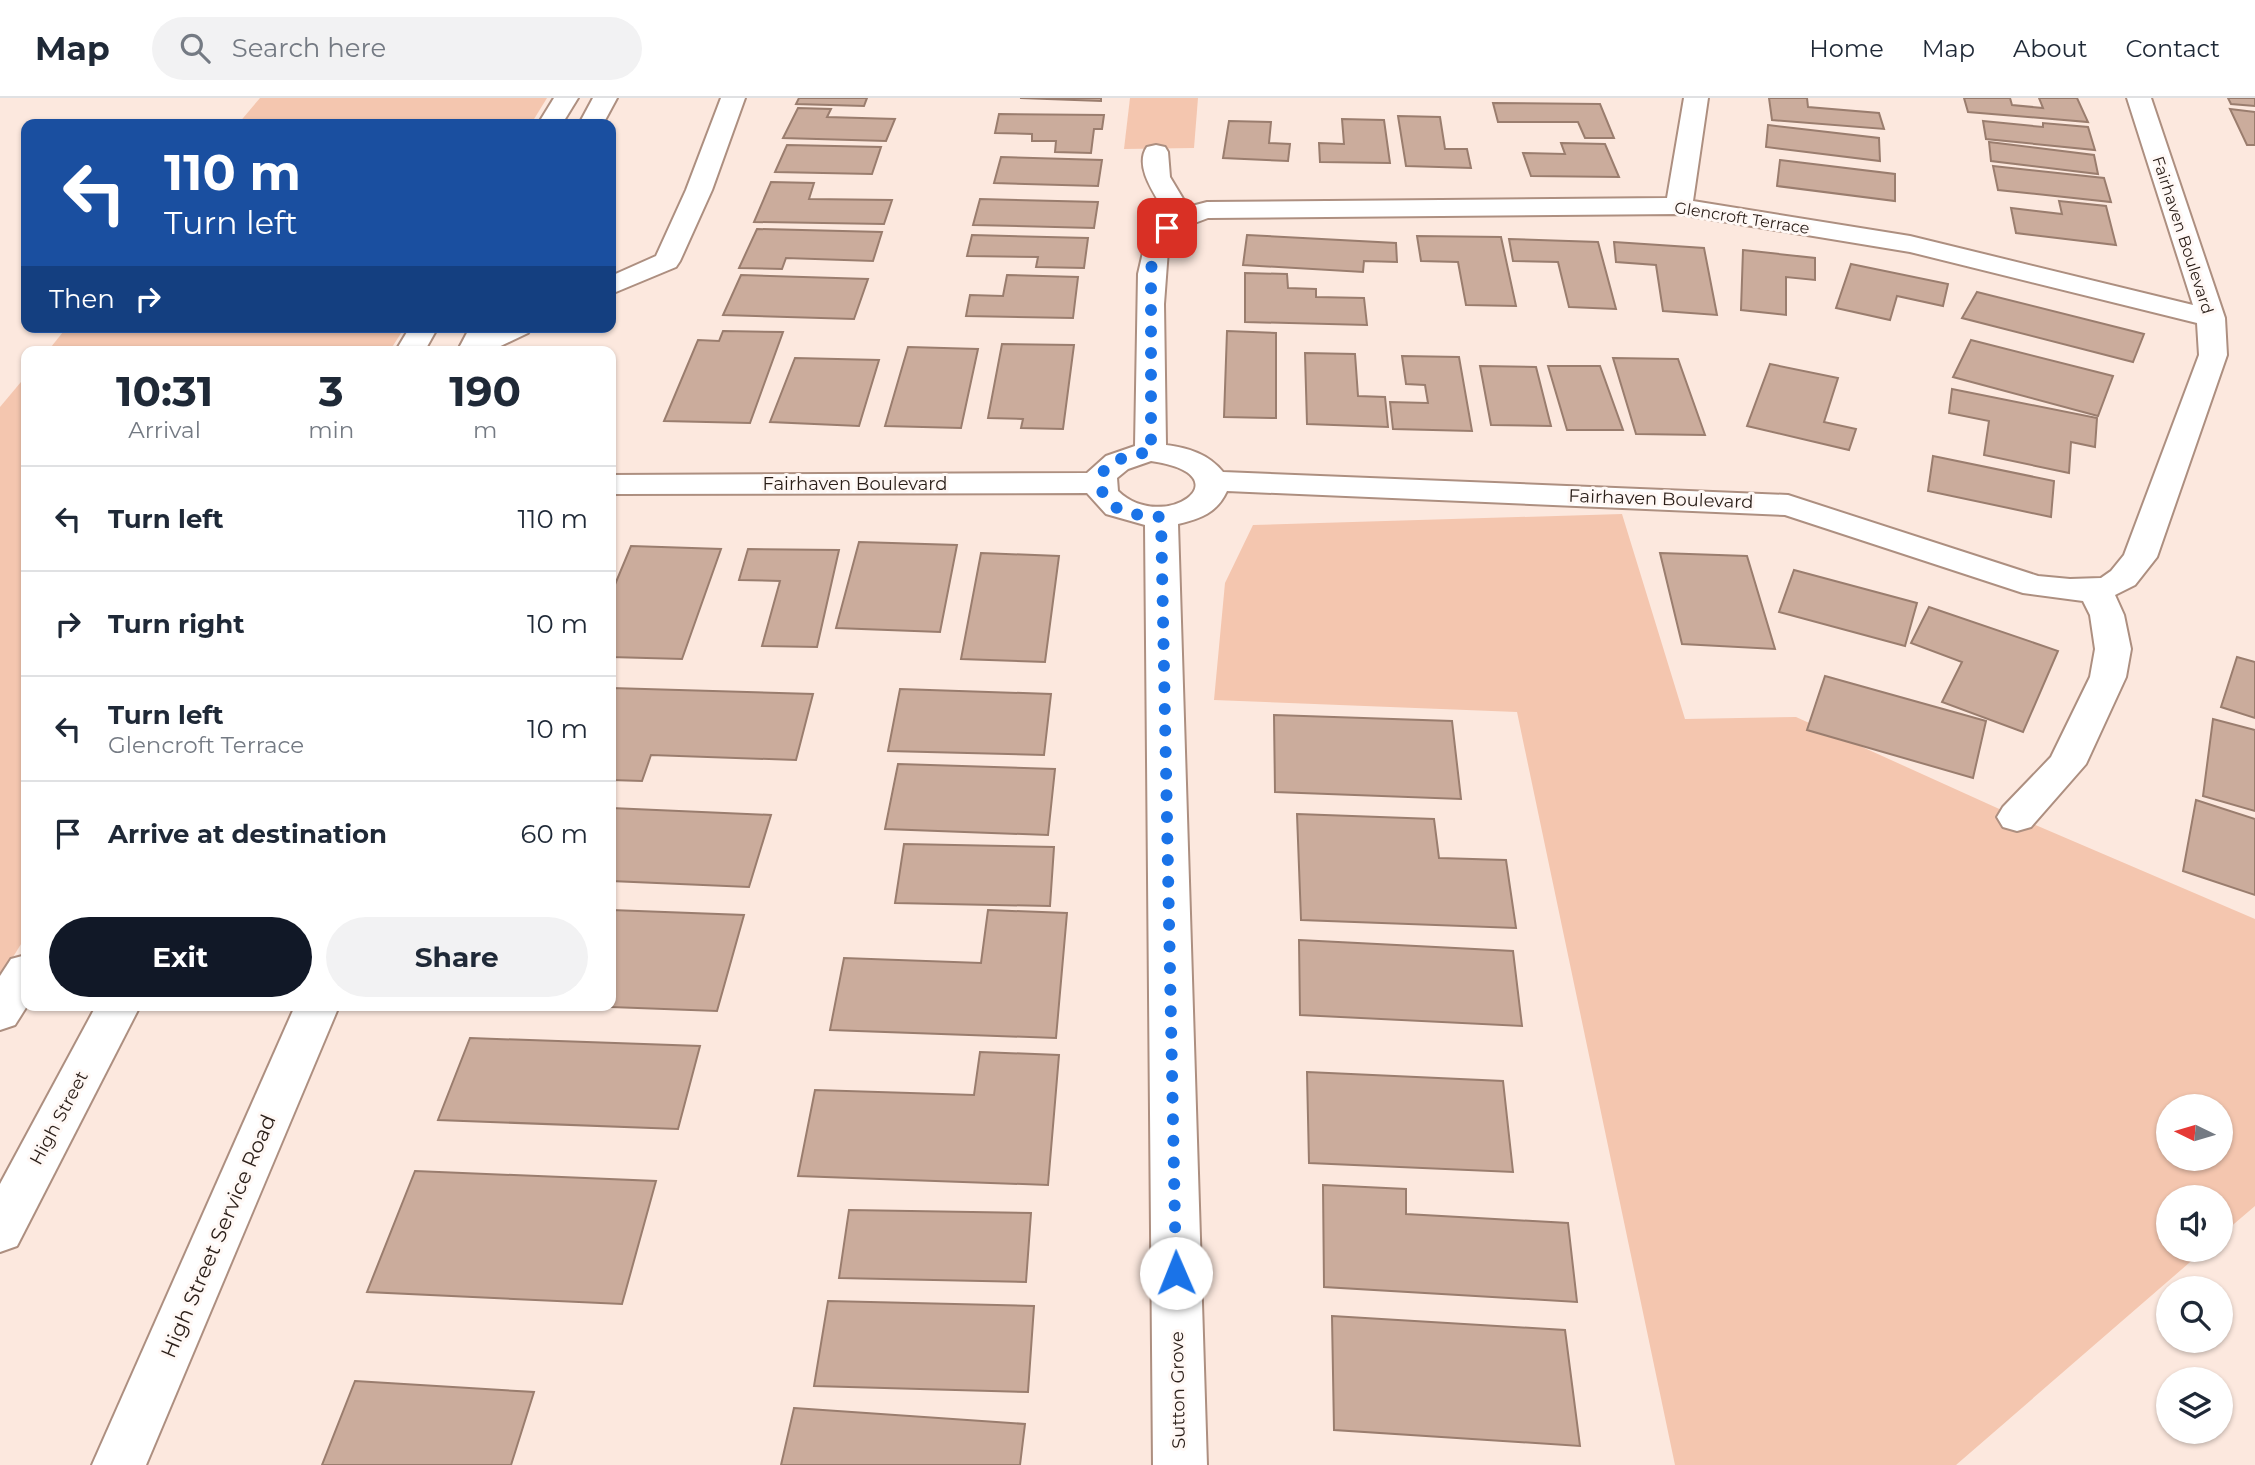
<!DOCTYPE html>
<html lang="en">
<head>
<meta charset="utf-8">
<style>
  :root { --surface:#fff; --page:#f2f2f3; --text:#1f2937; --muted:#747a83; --line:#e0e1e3; --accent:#111827 }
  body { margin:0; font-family:Montserrat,sans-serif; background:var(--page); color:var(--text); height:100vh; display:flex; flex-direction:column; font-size:26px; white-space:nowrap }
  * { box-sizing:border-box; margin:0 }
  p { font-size:23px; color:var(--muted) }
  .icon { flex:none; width:38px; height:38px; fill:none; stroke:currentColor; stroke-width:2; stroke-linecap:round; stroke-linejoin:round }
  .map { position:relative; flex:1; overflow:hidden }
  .details { position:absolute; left:21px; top:248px; width:595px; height:665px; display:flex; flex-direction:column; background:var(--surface); border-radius:14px; box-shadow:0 2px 5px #0004 }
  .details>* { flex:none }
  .top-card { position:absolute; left:21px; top:21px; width:595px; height:214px; border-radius:14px; box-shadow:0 2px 5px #0004; background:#1a4fa0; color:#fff; overflow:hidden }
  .needle { width:46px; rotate:275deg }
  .controls { position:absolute; left:2156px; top:996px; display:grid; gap:14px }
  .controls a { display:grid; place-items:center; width:77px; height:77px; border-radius:50%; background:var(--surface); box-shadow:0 2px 5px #0004; font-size:35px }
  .pin { position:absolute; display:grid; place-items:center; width:60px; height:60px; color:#fff; margin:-30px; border-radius:14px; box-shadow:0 4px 10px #0006 }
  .me { position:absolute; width:77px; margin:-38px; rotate:359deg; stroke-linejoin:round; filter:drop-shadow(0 0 5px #0008) }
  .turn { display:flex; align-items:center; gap:24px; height:147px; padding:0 28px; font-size:32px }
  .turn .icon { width:91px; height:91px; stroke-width:2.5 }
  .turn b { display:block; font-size:49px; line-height:60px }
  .then { display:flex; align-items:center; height:66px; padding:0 28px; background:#0003; gap:14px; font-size:26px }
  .eta { display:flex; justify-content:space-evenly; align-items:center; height:119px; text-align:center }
  .eta b { font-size:42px; font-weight:700; line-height:49px }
  .primary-button { display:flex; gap:14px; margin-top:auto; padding:14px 28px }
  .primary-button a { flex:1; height:80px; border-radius:42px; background:var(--accent); color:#fff; font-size:28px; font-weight:700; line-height:80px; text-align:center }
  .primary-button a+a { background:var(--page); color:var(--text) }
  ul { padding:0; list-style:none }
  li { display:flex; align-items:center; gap:21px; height:105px; padding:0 28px; border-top:2px solid var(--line) }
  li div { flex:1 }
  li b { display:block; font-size:26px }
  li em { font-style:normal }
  header { display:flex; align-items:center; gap:42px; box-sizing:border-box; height:98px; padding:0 35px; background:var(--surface); border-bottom:2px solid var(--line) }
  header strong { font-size:33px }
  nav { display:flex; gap:38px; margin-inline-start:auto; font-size:24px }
  .search { width:490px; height:63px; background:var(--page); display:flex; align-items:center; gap:18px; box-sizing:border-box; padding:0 24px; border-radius:38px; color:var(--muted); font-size:26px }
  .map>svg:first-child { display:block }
  .green { fill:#f4c6af; fill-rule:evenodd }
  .building { fill:#cbac9c; stroke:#9a7d6e; stroke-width:2 }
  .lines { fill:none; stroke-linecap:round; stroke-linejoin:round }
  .minor-casing { stroke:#ad8f80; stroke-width:4 }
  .secondary-casing { stroke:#ad8f80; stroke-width:4 }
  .minor { fill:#fff; fill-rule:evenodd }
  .secondary { fill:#fff; fill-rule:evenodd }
  .route { stroke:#1a73e8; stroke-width:12; stroke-dasharray:0 21.6 }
  .labels { text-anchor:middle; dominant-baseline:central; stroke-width:6; stroke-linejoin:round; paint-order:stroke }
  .far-street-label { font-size:16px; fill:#2a1e18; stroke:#fff8f5 }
  .street-label { font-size:18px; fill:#2a1e18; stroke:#fff8f5 }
  .near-street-label { font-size:21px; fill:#2a1e18; stroke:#fff8f5 }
</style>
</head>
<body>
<header>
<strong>Map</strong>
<div class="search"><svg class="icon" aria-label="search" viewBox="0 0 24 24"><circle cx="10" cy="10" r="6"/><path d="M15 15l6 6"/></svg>Search here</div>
<nav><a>Home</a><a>Map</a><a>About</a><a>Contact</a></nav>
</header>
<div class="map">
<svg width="2255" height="1367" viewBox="0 0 2255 1367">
  <rect width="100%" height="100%" fill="#fce8de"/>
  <g class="green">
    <polygon points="260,0 547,0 531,26 238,26"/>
    <polygon points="1130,0 1198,0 1194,50 1124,51"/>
    <polygon points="67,229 405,229 389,254 47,254"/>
    <polygon points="26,278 26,838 0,880 0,309"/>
    <path d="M1622 416 1685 621 1796 619 2017 719 2255 821V1108L2221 1137V1099H2168V1152H2204L1956 1367H1675L1517 614 1214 602 1225 485 1253 427ZM2168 1008H2221V1060H2168Z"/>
  </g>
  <g class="building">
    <polygon points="799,0 867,0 864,8 796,6"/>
    <polygon points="1020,0 1101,0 1101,3"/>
    <polygon points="1769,0 1807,0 1808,9 1879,15 1884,31 1772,22"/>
    <polygon points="1964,0 2010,0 2012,7 2043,10 2039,0 2077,0 2088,24 1968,14"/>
    <polygon points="2228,0 2255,0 2255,8 2231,6"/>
    <polygon points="1493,5 1600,6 1614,40 1585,40 1578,24 1498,24"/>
    <polygon points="798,10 831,11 827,19 895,21 886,43 783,40"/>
    <polygon points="2230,11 2255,14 2255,47 2247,47"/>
    <polygon points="999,16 1104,17 1102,31 1094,31 1091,55 1055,54 1056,43 1032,43 1032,36 995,35"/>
    <polygon points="1398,18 1440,19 1445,51 1467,51 1471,70 1406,68"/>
    <polygon points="1342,21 1384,22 1390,65 1320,64 1319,45 1344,46"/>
    <polygon points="1229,23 1271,24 1269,45 1290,46 1288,63 1223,60"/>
    <polygon points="1983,23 2043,29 2043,25 2088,29 2095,52 1986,41"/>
    <polygon points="1768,27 1879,40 1880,63 1766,49"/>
    <polygon points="1989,44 2094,57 2098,76 1991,63"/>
    <polygon points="1561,45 1605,46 1619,79 1531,78 1523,55 1565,56"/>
    <polygon points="787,47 881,49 872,76 775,74"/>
    <polygon points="1001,59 1102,62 1098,88 994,85"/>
    <polygon points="1780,62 1895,76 1895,103 1777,88"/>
    <polygon points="1993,68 2104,80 2111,104 1998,92"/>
    <polygon points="771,84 814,85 809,101 892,102 884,126 754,124"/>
    <polygon points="980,101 1098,104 1094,130 973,127"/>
    <polygon points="2059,103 2106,108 2116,147 2016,135 2011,110 2062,116"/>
    <polygon points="757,131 882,134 873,163 786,160 782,171 739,170"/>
    <polygon points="972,137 1088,140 1084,170 1036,169 1038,159 967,158"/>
    <polygon points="1247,137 1396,145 1397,164 1364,163 1363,174 1243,167"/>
    <polygon points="1417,138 1501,139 1516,208 1466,207 1458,164 1421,163"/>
    <polygon points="1509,141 1598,144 1616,211 1569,209 1558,164 1513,163"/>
    <polygon points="1614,144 1704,150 1717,217 1663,213 1656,167 1616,164"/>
    <polygon points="1743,152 1815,160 1815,182 1786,179 1786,217 1741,212"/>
    <polygon points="1851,166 1948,186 1943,208 1897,198 1890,222 1836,210"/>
    <polygon points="1245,175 1287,176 1288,190 1316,191 1316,199 1364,200 1367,227 1245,224"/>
    <polygon points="741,177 868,181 854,221 723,217"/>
    <polygon points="1007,177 1078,179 1073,220 966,218 970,197 1003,198"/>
    <polygon points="1977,194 2144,236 2133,264 1962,220"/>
    <polygon points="723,233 783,234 750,325 664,323 698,242 719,243"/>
    <polygon points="1227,233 1276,235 1276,320 1224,319"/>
    <polygon points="1971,242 2113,278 2098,318 1953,279"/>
    <polygon points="1002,246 1074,247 1063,331 1021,330 1023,321 988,320"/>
    <polygon points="908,249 978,251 961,330 885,328"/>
    <polygon points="1305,255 1355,256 1358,298 1385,299 1388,329 1307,326"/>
    <polygon points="1402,258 1459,259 1472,333 1393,331 1390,304 1428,305 1425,287 1406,286"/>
    <polygon points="795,260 879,262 859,328 770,324"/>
    <polygon points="1613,260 1678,261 1705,337 1636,336"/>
    <polygon points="1770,266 1838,280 1824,324 1856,331 1849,352 1747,328"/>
    <polygon points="1480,268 1536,269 1551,328 1491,327"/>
    <polygon points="1548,268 1600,268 1623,332 1567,332"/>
    <polygon points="1952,291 2097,320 2095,349 2071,344 2069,375 1984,357 1989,323 1949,315"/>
    <polygon points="1933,358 2054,383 2051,419 1928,393"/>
    <polygon points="859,444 957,447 940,534 836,530"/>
    <polygon points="631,448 721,451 682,561 611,559 611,496"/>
    <polygon points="748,451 839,452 817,549 762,548 780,483 739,482"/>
    <polygon points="981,455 1059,458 1045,564 961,561"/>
    <polygon points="1660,455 1747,458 1775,551 1682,546"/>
    <polygon points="1794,472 1917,505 1905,548 1779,514"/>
    <polygon points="1929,509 2058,553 2023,634 1942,604 1962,564 1911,545"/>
    <polygon points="2237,559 2255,564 2255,620 2221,609"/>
    <polygon points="1825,578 1986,623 1973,680 1807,632"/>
    <polygon points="611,590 813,596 796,662 651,657 642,683 611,682"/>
    <polygon points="900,591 1051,596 1044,657 888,653"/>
    <polygon points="1274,617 1452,623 1461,701 1275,694"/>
    <polygon points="2213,621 2255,632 2255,713 2203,698"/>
    <polygon points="898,666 1055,671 1048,737 885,731"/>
    <polygon points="2196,702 2255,721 2255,797 2183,773"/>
    <polygon points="611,710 771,717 749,789 611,783"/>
    <polygon points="1297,716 1434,721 1439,760 1506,762 1516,830 1301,822"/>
    <polygon points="904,746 1054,749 1050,808 895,805"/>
    <polygon points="611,812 744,817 717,913 584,908 611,908"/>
    <polygon points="988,812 1067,815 1056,940 830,932 844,860 981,865"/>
    <polygon points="1299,842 1513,853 1522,928 1300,917"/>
    <polygon points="470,940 700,948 678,1031 438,1022"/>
    <polygon points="980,954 1059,957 1048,1087 798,1078 815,992 974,997"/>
    <polygon points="1307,974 1503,983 1513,1074 1309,1065"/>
    <polygon points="415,1073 656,1083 622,1206 367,1194"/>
    <polygon points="1323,1087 1406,1091 1406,1116 1568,1125 1577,1204 1324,1189"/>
    <polygon points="849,1112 1031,1115 1026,1184 839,1180"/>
    <polygon points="828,1203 1034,1208 1028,1294 814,1288"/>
    <polygon points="1332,1218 1565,1232 1580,1348 1334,1332"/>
    <polygon points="355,1283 534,1294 511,1367 322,1367"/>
    <polygon points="794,1310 1025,1326 1020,1367 781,1367"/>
  </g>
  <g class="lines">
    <defs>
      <g id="minor">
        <polygon points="721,0 745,0 712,92 680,163 676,169 611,196 611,178 656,158 686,92"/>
        <path d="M1684 0H1708L1693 103 1910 138 2193 207 2127 0H2151L2225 220 2227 257 2157 459 2135 487 2115 497 2124 517 2131 551 2126 579 2086 666 2031 729 2017 733 2003 729 1997 719 2003 709 2051 659 2090 579 2095 551 2090 517 2083 503 2023 495 1785 417 1227 393C1217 415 1200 421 1178 426L1207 1367H1153L1145 427 1106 416 1087 395 611 396V377L1087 375 1106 358 1135 348 1138 176 1147 137 1167 117C1157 99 1133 69 1147 49L1156 47 1165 49 1168 54 1170 79 1188 109 1207 104 1667 100ZM1679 116 1910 154 2197 225 2199 257 2124 457 2111 473 2101 480 2070 481 2038 478 1788 397 1223 374C1208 356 1189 350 1166 347L1164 206 1168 152 1173 138 1184 129 1208 120ZM1151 363C1248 377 1163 437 1118 393L1117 380 1128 371Z"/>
        <polygon points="494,229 532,229 528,235 488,254 461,254 459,250 463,244"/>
        <polygon points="295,908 339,908 146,1367 92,1367"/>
      </g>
      <g id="secondary">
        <polygon points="554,0 578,0 562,26 538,26"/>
        <polygon points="593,0 617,0 603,26 579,26"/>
        <polygon points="410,229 438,229 424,254 395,254"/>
        <polygon points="470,229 498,229 486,254 457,254"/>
        <polygon points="26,857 27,908 15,927 0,932 0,878 11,861"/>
        <polygon points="96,908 140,908 17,1148 0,1154 0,1086"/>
      </g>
    </defs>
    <use href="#minor" class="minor-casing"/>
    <use href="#secondary" class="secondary-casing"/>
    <use href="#minor" class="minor"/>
    <use href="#secondary" class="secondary"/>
  </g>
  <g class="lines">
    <path class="route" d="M1167 130 1158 139 1151 171V354C1133 356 1096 363 1101 388 1102 398 1109 405 1117 410 1131 417 1147 418 1161 419L1176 1175"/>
  </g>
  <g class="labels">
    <g class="far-street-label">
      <text transform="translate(1742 120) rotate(9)">Glencroft Terrace</text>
      <text transform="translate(2183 137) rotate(72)">Fairhaven Boulevard</text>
    </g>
    <g class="street-label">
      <text x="855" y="386">Fairhaven Boulevard</text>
      <text transform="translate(1661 401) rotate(2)">Fairhaven Boulevard</text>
      <text transform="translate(59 1020) rotate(-62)">High Street</text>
      <text transform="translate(1178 1292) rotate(-91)">Sutton Grove</text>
    </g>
    <g class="near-street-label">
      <text transform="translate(218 1138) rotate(-67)">High Street Service Road</text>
    </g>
  </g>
</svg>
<div class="controls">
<a><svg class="needle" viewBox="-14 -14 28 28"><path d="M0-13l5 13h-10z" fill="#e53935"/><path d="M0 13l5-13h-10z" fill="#747a83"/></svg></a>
<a><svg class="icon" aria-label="sound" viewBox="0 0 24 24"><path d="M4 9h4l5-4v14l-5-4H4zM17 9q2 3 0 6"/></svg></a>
<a><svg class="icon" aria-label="search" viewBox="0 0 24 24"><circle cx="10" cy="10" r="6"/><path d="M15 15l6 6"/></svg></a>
<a><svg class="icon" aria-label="layers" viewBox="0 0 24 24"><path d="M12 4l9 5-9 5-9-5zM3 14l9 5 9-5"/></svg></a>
</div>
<div class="pin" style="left:1167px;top:130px;background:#d93025"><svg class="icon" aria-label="arrive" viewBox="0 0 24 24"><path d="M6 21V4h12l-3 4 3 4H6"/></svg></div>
<svg class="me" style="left:1176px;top:1175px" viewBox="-20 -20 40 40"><circle r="19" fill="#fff"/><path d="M0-13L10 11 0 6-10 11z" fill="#1a73e8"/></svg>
<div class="top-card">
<div class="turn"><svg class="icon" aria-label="left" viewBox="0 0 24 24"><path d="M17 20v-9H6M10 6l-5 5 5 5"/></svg><div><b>110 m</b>Turn left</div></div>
<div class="then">Then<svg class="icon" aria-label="right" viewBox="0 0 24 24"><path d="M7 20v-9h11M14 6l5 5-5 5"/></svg></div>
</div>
<section class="details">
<div class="eta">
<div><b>10:31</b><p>Arrival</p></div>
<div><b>3</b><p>min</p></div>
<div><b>190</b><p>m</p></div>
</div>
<ul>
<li><svg class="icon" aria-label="left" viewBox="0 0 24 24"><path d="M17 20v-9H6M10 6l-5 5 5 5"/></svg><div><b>Turn left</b></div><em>110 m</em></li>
<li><svg class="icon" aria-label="right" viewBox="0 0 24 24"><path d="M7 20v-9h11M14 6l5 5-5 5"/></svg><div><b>Turn right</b></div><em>10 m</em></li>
<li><svg class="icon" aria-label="left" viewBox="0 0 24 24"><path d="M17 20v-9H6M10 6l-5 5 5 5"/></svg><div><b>Turn left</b><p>Glencroft Terrace</p></div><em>10 m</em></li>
<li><svg class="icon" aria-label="arrive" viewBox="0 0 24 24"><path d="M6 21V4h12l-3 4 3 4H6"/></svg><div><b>Arrive at destination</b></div><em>60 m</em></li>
</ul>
<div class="primary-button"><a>Exit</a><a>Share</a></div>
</section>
</div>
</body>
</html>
